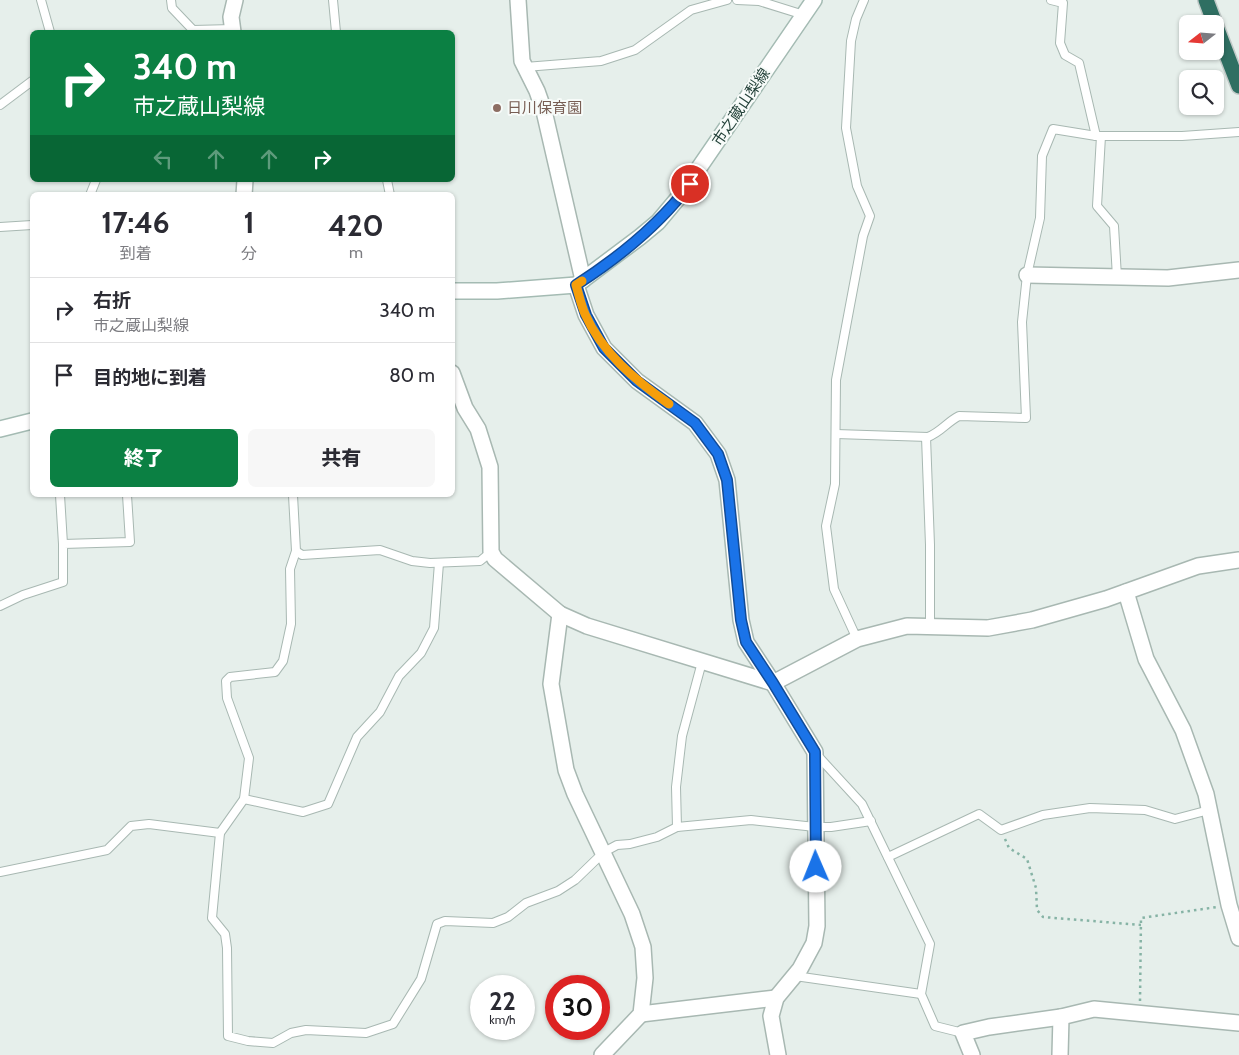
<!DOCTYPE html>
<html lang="ja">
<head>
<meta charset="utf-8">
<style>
  :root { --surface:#fff; --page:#f7f7f7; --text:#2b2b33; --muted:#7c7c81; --line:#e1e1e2; --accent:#0b8043 }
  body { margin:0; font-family:Cabin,"Noto Sans JP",sans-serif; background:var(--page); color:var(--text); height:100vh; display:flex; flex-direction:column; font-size:19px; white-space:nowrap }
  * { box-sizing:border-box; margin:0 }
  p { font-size:16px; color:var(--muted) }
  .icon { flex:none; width:28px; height:28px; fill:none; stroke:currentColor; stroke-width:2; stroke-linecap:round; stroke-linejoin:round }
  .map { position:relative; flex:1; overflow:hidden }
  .drawer { position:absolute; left:30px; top:192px; width:425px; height:305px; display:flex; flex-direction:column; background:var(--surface); border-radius:8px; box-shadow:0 1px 4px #0004 }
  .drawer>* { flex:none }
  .banner { position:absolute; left:30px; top:30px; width:425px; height:152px; border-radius:8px; box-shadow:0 1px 4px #0004; background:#0b8043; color:#fff; overflow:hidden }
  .needle { width:32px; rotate:253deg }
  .tools { position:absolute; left:1179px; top:15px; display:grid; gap:10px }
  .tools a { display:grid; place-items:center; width:45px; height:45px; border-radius:8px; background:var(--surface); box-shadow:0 1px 4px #0004; font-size:25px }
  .speed { position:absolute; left:470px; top:975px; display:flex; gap:10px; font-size:25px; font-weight:700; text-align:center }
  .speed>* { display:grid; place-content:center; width:65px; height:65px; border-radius:50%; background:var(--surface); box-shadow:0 1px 4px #0004; line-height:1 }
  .speed small { font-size:12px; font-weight:400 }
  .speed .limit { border:8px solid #d22; background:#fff; color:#111 }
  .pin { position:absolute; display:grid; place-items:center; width:42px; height:42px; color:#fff; margin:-21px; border:2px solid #fff; border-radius:50%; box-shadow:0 1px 5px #0007 }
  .me { position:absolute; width:55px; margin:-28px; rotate:359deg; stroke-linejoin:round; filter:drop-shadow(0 0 4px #0008) }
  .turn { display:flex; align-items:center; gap:18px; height:105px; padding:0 20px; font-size:22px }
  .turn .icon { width:65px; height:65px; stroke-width:2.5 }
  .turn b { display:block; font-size:35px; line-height:42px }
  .lanes { display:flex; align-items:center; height:48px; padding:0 20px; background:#0003; justify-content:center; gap:25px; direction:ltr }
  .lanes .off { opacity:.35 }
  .eta { display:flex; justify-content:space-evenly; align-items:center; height:85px; text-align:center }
  .eta b { font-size:30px; font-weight:800; line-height:35px }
  .primary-button { display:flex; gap:10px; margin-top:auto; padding:10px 20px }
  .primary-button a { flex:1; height:58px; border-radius:8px; background:var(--accent); color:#fff; font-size:20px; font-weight:800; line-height:58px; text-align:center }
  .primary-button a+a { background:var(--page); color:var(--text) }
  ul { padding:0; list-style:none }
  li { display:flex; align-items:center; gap:15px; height:65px; padding:0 20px; border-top:1px solid var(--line) }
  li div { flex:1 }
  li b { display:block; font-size:19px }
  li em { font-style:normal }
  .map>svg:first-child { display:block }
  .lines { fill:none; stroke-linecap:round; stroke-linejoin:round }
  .lane-casing { stroke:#a8b8b2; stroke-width:10 }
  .street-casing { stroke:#a8b8b2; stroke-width:18 }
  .secondary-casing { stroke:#a4bbb3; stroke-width:18 }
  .highway-casing { stroke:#c2cac8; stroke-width:18 }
  .path { stroke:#86b3a5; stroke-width:2.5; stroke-dasharray:2.5 4; stroke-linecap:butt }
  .lane { stroke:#fff; stroke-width:8 }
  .street { stroke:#fff; stroke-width:15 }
  .secondary { stroke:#fff; stroke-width:15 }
  .highway { stroke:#2f6f62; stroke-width:15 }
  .route-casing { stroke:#114b97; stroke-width:12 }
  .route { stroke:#1a73e8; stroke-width:9 }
  .slow { stroke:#f59e0b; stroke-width:9 }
  .education-dot { fill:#8d6e63; stroke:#f7fbf9; stroke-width:2 }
  .labels { text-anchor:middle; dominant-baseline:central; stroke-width:4; stroke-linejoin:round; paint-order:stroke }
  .street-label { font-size:15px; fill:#24423a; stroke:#f7fbf9 }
  .education-label { font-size:15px; fill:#785e54; stroke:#f7fbf9; text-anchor:start }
</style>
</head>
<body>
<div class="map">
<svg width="1239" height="1055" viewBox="0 0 1239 1055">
  <rect width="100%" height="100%" fill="#e6efeb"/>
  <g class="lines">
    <defs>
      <g id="lane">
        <polyline points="41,0 50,32"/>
        <polyline points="171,0 172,8 193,30 233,29"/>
        <polyline points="333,0 336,32"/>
        <polyline points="737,0 759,1 804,15"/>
        <polyline points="1051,0 1063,3 1060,43 1065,55 1079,63 1096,136"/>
        <polyline points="525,67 601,61 635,50 691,10 727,0"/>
        <polyline points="0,105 32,81"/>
        <polyline points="1101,136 1097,206 1114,226 1117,277"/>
        <polyline points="387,180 390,195"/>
        <polyline points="90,195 96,180"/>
        <polyline points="0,227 32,225"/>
        <path d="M836 434 928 437C941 432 947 422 959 416L1026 418 1022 322 1027 275 1040 218 1042 156 1053 129 1096 136H1182L1239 132"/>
        <polyline points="926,437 930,545 930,626"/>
        <polyline points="60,495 63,544"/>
        <polyline points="293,495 296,551 302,555 380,550 412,561 430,563 480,561 491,552"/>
        <polyline points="296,551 290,569 291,624 283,661 275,672 230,677 226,681 227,698 249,758 244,799 220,833 212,918 225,934 227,948 228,1036 248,1041 273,1043 291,1033 306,1030 366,1033 393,1024 421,979 437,924 445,921 493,923 508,917 526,903 558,891 575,880 604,852 617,845 630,844 657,837 677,827 751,820 815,827 831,827 871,821"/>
        <polyline points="0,606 23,595 63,582 63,544 130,542 127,495"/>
        <polyline points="857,639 834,589 826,526 835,484 836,380 863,236 870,216 857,186 846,128 851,41 856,19 864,0"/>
        <polyline points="817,755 862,804 930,944 921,994 935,1026 963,1033"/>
        <polyline points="244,799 303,812 328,804 357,737 380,712 399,676 421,653 434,628 439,563"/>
        <polyline points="677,827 676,787 682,736 702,662"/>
        <polyline points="888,857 979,814 1001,830 1043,815 1090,808 1145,810 1175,819 1209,810"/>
        <polyline points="0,872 107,850 131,826 149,824 220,833"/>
        <polyline points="795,976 921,994"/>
      </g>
      <g id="street">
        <polyline points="518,0 522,61 537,91 544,111 583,280"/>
        <polyline points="233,32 231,17 235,0"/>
        <polyline points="244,195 245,180"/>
        <polyline points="1027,275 1168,278 1239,270"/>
        <polyline points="576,285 586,315 604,348 637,381 695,423 718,454 727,480 741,620 746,642 773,683 815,752 817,926 814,943 800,969 776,998 771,1016 778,1055"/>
        <polyline points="452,373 465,408 478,429 490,467 491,552 495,559 560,614 587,626 773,683 857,639 907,626 988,628 1032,620 1106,599 1198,566 1239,560"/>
        <polyline points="1126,592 1146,659 1183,730 1206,794 1229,905 1239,938"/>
        <polyline points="560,614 551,684 566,770 575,794 632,914 643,947 645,978 641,1014 602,1055"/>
        <polyline points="641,1014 776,998"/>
        <polyline points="972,1055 963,1033 989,1027 1061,1017 1094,1009 1239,1023"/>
        <polyline points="1060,1055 1061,1017"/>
      </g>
      <g id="secondary">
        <polyline points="452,291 497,291 576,285 640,237 658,222 679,197 814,0"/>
        <polyline points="0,429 32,421"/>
      </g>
      <g id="highway">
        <polyline points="1206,0 1215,24"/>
        <polyline points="1215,24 1239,86"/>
      </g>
    </defs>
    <use href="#lane" class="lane-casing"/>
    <use href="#street" class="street-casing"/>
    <use href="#secondary" class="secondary-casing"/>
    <use href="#highway" class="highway-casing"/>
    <g class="path">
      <polyline points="1005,839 1009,848 1027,859 1036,888 1037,910 1043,917 1141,925"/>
      <polyline points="1140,1001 1141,918 1217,907"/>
    </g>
    <use href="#lane" class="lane"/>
    <use href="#street" class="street"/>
    <use href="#secondary" class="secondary"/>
    <use href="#highway" class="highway"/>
  </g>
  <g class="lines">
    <defs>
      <path id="route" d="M690 184C660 224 618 258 576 285L586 315 604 348 637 381 695 423 718 454 727 480 741 620 746 642 773 683 815 752 816 867"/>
    </defs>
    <use href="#route" class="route-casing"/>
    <use href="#route" class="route"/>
    <path class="slow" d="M582 281 576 285C579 295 581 305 585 314 602 353 635 380 669 404"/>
  </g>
  <circle class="education-dot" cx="497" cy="108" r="5"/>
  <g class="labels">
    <g class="street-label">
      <text transform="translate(741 107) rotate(-56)">市之蔵山梨線</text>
    </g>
    <g class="education-label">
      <text x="507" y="108">日川保育園</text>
    </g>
  </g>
</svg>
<div class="tools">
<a><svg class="needle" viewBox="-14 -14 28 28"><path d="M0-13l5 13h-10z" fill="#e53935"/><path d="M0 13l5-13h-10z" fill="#7c7c81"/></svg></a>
<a><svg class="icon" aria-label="search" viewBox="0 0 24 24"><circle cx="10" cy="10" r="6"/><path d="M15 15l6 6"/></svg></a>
</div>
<div class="speed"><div>22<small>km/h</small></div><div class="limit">30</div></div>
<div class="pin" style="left:690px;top:184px;background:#d93025"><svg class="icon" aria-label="arrive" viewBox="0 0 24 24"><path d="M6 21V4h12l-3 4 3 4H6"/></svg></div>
<svg class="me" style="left:816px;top:867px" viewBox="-20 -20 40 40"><circle r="19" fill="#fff"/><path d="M0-13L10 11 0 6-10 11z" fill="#1a73e8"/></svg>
<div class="banner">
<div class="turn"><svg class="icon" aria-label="right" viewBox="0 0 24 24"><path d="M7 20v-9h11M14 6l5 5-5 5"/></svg><div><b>340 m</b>市之蔵山梨線</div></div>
<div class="lanes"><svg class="icon off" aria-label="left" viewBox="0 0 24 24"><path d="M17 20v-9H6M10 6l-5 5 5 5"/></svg><svg class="icon off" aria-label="ahead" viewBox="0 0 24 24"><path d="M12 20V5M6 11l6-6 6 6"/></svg><svg class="icon off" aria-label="ahead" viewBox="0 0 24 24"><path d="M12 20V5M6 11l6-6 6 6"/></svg><svg class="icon" aria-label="right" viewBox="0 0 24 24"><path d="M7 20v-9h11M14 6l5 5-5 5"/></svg></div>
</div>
<section class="drawer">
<div class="eta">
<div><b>17:46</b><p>到着</p></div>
<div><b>1</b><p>分</p></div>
<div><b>420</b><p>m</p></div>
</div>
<ul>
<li><svg class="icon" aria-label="right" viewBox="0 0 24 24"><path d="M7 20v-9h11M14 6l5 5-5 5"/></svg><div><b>右折</b><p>市之蔵山梨線</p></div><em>340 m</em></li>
<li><svg class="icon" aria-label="arrive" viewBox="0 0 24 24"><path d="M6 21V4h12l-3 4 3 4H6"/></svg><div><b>目的地に到着</b></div><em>80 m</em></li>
</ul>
<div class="primary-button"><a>終了</a><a>共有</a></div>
</section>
</div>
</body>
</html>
